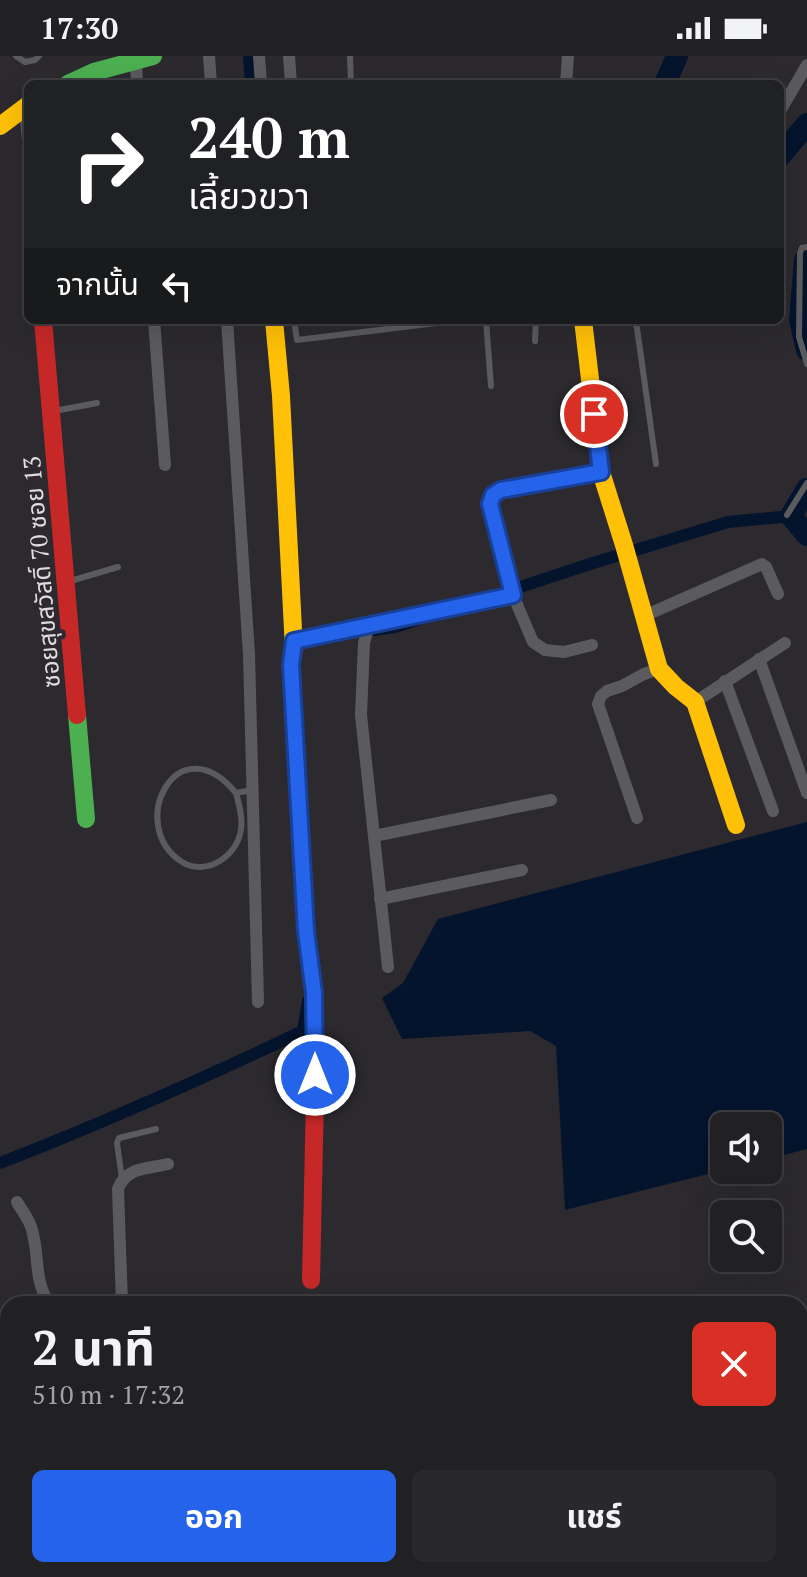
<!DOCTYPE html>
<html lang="th">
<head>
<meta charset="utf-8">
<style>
  :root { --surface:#212022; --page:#29282a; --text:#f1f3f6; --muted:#a2a3a5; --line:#3e3e40; --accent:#2563eb }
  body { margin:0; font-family:"PT Serif","Noto Sans Thai",serif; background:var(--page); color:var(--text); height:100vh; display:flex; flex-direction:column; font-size:30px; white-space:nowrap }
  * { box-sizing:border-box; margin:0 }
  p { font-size:26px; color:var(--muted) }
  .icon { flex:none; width:44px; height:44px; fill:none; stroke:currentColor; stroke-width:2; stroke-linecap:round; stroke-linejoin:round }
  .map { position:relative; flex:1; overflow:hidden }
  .details { position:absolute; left:0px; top:1240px; width:808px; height:282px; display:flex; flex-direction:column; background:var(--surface); border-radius:24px 24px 0 0; box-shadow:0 8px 32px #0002,0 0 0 2px var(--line) }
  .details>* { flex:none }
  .guide { position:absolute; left:24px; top:24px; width:760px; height:244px; border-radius:12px; box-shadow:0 8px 32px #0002,0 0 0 2px var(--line); background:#202124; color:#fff; overflow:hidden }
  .tools { position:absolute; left:710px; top:1056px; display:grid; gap:16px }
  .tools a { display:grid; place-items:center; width:72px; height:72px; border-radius:12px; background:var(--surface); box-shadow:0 8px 32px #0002,0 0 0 2px var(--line); font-size:40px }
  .pin { position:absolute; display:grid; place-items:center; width:68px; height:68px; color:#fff; margin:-34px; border:4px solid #fff; border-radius:50%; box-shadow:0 2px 8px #0007 }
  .me { position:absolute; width:88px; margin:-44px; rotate:0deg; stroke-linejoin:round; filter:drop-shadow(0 0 6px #0008) }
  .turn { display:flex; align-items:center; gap:28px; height:168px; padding:0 32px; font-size:36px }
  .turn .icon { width:104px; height:104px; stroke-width:2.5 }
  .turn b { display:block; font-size:56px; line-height:68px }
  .then { display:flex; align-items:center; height:76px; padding:0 32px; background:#0003; gap:16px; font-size:30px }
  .round { display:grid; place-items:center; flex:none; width:84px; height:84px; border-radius:12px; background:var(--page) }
  .summary { display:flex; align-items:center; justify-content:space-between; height:136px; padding:0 32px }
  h1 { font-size:48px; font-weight:700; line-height:60px }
  .primary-button { display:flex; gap:16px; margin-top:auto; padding:16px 32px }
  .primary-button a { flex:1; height:92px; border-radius:12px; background:var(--accent); color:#fff; font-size:32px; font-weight:700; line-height:92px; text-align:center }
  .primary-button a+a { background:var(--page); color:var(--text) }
  .status { display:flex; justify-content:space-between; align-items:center; height:56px; padding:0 40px; background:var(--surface); direction:ltr }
  .status svg { height:22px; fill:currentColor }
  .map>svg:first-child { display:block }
  .water { fill:#04142d }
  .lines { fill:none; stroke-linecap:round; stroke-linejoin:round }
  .canal { stroke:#04142d; stroke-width:12 }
  .river { stroke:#04142d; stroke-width:22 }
  .lane { stroke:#5b5b5d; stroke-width:6 }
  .street { stroke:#5b5b5d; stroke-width:12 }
  .fast { stroke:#4caf50; stroke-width:18 }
  .slow { stroke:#ffc107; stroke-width:18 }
  .jam { stroke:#c62828; stroke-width:18 }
  .route-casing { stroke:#184099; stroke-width:20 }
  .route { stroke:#2563eb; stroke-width:14 }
  .labels { text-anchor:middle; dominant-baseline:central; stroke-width:8; stroke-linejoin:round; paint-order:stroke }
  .street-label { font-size:24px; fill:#e0dde1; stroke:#2d292f }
</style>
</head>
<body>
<div class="status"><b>17:30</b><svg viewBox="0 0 49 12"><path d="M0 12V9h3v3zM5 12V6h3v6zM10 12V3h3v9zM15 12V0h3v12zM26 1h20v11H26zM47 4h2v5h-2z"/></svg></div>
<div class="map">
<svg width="807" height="1521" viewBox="0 0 807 1521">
  <rect width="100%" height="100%" fill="#2c2a2e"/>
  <polygon class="water" points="807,766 807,1093 768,1103 768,1070 724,1070 724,1114 565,1154 556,990 530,975 402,983 382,942 403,927 438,863"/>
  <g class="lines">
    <g class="canal">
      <polyline points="249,0 251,28"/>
      <polyline points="505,536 593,507 728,466 791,460"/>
      <polyline points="367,575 395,571 419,563"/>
      <path d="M0 1107C103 1067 204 1022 303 975L308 945"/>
    </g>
    <g class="river">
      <polyline points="665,28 677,0"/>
      <polyline points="780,100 807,68"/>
      <polyline points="807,203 805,204 800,263 807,294"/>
      <polyline points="807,433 791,460 807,479"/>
    </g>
    <g class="lane">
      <polyline points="16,0 25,6 35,4 39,0"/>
      <polyline points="350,0 351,28"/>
      <polyline points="807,191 802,192 800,197 799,281 807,308"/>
      <polyline points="294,264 297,284 461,264"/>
      <polyline points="486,264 491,330"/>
      <polyline points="634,264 637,272 656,408"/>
      <polyline points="535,285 536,264"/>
      <polyline points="54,355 97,347"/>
      <polyline points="787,459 807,427"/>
      <polyline points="67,526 118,511"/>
      <path d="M236 737C177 666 125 770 182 806 206 821 238 800 241 773 243 762 239 748 236 737L252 734"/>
      <polyline points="122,1123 117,1087 119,1082 156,1073"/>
      <polyline points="0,1437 8,1438"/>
      <polyline points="156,1514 165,1521"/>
    </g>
    <g class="street">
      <polyline points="209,0 211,28"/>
      <polyline points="259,0 261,28"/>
      <polyline points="289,0 291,28"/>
      <polyline points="136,5 137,28"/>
      <polyline points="566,28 568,0"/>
      <polyline points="25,52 28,85"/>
      <polyline points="780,55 807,9"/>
      <polyline points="154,264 165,409"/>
      <polyline points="227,264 249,598 258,946"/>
      <polyline points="644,560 762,508 766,511 778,538"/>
      <polyline points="373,570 367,576 364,587 361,659 388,911"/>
      <polyline points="294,585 513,539"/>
      <polyline points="592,589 564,596 545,594 533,586 513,539 490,448 493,439 501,434 601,416"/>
      <polyline points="759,603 807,737"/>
      <polyline points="725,625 773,755"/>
      <polyline points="695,646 785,587"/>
      <polyline points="637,762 598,648 601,640 607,635 622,630 644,618 659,613"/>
      <polyline points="374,780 551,744"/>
      <polyline points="380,843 522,814"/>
      <path d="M17 1146C22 1155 30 1164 32 1174 40 1202 33 1221 49 1248"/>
      <path d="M122 1248 118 1133C126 1111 147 1113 168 1108"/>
      <polyline points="0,1326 8,1326"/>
      <polyline points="0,1394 8,1395"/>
      <polyline points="800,1496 807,1494"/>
      <polyline points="216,1514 224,1521"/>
      <polyline points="733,1521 744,1514"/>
    </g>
    <g class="fast">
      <polyline points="68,28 94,16 153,0"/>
      <polyline points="77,659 86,763"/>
    </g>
    <g class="slow">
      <polyline points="0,70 28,49"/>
      <polyline points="274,264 281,340 294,593"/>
      <polyline points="583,264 601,416 624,489 659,613 676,631 695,646 736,769"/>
      <polyline points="128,1514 138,1521"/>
    </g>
    <g class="jam">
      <polyline points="43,264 77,659"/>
      <polyline points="294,593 291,609 306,875 314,937 315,1041 311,1224"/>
      <polyline points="0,1415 8,1417"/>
      <polyline points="0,1460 8,1462"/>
      <polyline points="184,1514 192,1521"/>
    </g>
  </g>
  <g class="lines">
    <defs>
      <polyline id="route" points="315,1019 314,937 306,875 291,609 294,585 513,539 490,448 493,439 501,434 601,416 594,358"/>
    </defs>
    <use href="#route" class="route-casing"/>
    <use href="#route" class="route"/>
  </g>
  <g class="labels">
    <g class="street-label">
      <text transform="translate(41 516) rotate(-95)">ซอยสุขสวัสดิ์ 70 ซอย 13</text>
    </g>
  </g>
</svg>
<div class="tools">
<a><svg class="icon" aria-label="sound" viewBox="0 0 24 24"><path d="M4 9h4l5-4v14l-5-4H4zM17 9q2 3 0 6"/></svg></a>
<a><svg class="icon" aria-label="search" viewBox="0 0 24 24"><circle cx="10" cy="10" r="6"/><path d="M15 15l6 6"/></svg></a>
</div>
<div class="pin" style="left:594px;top:358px;background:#d93025"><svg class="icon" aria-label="arrive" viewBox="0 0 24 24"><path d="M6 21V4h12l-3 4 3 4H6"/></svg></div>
<svg class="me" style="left:315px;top:1019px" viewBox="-20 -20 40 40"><circle r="17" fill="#2563eb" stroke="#fff" stroke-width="3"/><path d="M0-11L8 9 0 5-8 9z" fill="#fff"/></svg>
<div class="guide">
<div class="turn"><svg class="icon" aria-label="right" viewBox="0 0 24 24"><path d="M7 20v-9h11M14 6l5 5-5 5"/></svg><div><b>240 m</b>เลี้ยวขวา</div></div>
<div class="then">จากนั้น<svg class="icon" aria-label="left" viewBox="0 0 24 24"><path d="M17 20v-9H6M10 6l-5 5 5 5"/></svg></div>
</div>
<section class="details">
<div class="summary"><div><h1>2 นาที</h1><p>510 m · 17:32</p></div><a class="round" style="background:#d93025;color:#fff"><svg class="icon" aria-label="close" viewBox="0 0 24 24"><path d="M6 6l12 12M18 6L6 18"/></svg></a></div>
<div class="primary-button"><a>ออก</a><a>แชร์</a></div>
</section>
</div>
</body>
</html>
